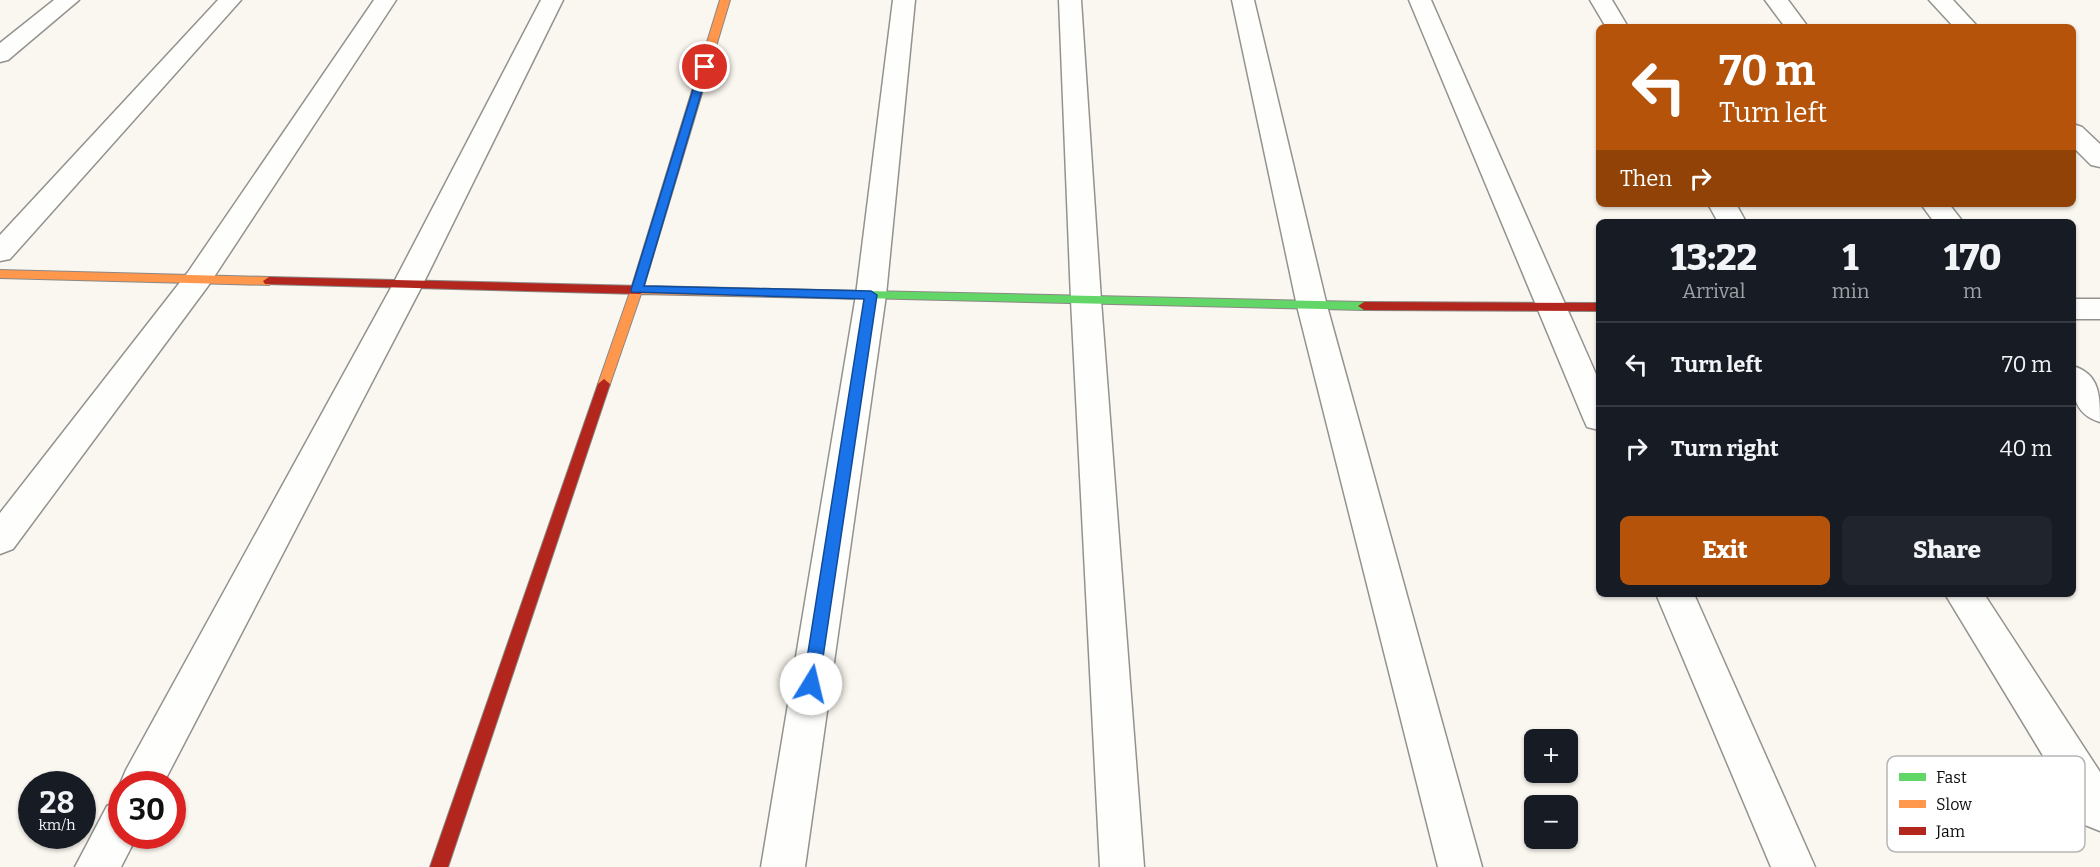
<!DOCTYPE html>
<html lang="en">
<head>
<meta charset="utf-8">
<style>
  :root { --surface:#171b24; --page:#20242c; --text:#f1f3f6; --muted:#9ea1a6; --line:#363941; --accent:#b45309 }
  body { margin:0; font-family:Bitter,serif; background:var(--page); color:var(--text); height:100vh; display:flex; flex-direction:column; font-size:22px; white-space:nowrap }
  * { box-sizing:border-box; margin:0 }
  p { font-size:20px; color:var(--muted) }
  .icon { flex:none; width:33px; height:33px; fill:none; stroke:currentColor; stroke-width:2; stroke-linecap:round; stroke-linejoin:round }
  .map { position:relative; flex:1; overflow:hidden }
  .panel { position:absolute; left:1596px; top:219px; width:480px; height:378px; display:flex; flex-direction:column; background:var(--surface); border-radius:9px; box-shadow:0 2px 4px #0004 }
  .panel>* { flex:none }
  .banner { position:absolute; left:1596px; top:24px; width:480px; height:183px; border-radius:9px; box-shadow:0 2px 4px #0004; background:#b45309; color:#fff; overflow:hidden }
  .fabs { position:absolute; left:1524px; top:729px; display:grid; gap:12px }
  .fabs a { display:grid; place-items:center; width:54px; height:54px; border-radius:9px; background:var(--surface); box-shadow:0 2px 4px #0004; font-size:30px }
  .speed { position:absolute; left:18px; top:771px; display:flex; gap:12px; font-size:30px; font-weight:700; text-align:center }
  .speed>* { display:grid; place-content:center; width:78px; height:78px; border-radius:50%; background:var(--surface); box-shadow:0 2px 4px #0004; line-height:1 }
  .speed small { font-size:15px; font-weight:400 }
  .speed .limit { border:9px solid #d22; background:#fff; color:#111 }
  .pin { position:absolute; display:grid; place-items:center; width:51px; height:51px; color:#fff; margin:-26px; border:3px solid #fff; border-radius:50%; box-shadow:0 2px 6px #0007 }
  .me { position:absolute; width:66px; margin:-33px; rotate:9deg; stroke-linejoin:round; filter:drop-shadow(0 0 4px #0008) }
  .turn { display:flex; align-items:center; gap:21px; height:126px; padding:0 24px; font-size:27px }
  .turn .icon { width:78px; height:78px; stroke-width:2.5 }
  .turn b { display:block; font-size:42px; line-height:51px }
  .then { display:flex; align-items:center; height:57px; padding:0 24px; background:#0003; gap:12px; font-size:22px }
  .eta { display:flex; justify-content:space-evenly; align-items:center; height:102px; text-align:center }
  .eta b { font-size:36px; font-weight:800; line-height:42px }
  .action { display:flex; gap:12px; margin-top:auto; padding:12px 24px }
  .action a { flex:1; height:69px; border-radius:9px; background:var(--accent); color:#fff; font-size:24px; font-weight:800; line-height:69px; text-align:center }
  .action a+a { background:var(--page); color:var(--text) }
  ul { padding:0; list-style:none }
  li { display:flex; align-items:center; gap:18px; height:84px; padding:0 24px; border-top:2px solid var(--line) }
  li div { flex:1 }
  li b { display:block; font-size:22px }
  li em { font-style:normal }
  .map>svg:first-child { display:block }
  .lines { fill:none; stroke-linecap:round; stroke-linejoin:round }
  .street-casing { stroke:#93928f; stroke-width:3 }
  .fast-casing { stroke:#8a8885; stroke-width:2 }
  .slow-casing { stroke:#8a8885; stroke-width:2 }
  .jam-casing { stroke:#8a8885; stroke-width:2 }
  .street { fill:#fefefd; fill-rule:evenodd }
  .fast { fill:#63d668; fill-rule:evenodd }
  .slow { fill:#ff974d; fill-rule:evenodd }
  .jam { fill:#b3261e; fill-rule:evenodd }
  .route { fill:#1a73e8; stroke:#114b97; stroke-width:1.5 }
  .key { fill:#fff; stroke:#b6b6b6; stroke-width:1.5 }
  .key-label { font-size:16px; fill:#0c0c0c }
</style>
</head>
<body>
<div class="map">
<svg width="2100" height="867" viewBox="0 0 2100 867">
  <rect width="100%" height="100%" fill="#faf7f0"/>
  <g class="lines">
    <defs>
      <g id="street">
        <polygon points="54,0 79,0 8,60 0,62 0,43"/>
        <polygon points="218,0 241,0 10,259 0,261 0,235"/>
        <polygon points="374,0 396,0 208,286 13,549 0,554 0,513 188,272"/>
        <polygon points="541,0 563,0 423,284 163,784 122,784 122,787 120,784 126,770 393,284"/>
        <polygon points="893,0 915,0 886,295 805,867 761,867 856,295"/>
        <polygon points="1059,0 1081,0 1101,300 1144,867 1100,867 1071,300"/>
        <polygon points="1232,0 1254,0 1327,306 1482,867 1438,867 1297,306"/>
        <polygon points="1409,0 1431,0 1599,381 1599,430 1587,427 1583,418"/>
        <polygon points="1590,0 1612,0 1628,27 1606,27"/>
        <polygon points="1765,0 1788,0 1808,27 1785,27"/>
        <polygon points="1929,0 1953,0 1978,27 1954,27"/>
        <polygon points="2073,124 2082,127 2100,144 2100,167 2091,165 2073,147"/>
        <polygon points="1708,204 1736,204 1746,222 1718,222"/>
        <polygon points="1921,204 1949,204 1963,222 1934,222"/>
        <rect x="2073" y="299" width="27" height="20"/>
        <path d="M2073 366C2100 374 2100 396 2100 422 2071 413 2073 391 2073 366Z"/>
        <polygon points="1656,594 1694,594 1815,867 1771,867"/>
        <polygon points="1945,594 1984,594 2100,772 2100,831 2085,825"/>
        <polygon points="122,800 122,836 137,836 121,867 75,867 107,806"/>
      </g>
      <polygon id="fast" points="866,291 1364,302 1370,306 1364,310 862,298 860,295 862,292"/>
      <g id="slow">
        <polygon points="720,0 730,0 644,286 866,291 872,295 866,299 641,294 610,384 609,387 599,387 598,384 631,289"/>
        <polygon points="0,270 269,277 275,281 269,285 0,278"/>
      </g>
      <g id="jam">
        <polygon points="269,277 640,286 646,290 640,294 265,284 263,281"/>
        <polygon points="1364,302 1599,303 1599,311 1364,310 1358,306"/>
        <polygon points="604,379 610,384 448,867 430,867 598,384"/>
      </g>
    </defs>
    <use href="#street" class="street-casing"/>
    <use href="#fast" class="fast-casing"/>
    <use href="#slow" class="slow-casing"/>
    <use href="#jam" class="jam-casing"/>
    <use href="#street" class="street"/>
    <use href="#fast" class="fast"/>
    <use href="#slow" class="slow"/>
    <use href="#jam" class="jam"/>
  </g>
  <polygon class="route" points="705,64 709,67 644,286 871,291 877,295 819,684 817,689 811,691 805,689 803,684 864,299 632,292 631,290 700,67"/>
  <rect x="1887" y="756" width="198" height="96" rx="9" class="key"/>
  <rect x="1899" y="773" width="27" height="8" fill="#63d668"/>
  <rect x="1899" y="800" width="27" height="8" fill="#ff974d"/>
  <rect x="1899" y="827" width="27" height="8" fill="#b3261e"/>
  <g class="key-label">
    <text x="1936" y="783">Fast</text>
    <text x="1936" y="810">Slow</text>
    <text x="1936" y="837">Jam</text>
  </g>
</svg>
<div class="fabs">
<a>+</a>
<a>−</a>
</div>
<div class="speed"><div>28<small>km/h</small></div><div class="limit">30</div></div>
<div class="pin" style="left:705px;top:67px;background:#d93025"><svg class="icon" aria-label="arrive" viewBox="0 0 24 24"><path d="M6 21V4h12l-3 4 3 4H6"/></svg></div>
<svg class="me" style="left:811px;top:684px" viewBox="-20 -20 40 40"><circle r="19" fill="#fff"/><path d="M0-13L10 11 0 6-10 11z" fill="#1a73e8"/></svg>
<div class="banner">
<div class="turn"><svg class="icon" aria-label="left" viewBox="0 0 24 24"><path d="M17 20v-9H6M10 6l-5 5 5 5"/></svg><div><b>70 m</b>Turn left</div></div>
<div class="then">Then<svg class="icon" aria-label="right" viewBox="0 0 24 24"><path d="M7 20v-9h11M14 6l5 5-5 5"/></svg></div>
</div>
<section class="panel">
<div class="eta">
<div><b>13:22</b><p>Arrival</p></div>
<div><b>1</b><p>min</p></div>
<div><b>170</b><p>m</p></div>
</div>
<ul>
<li><svg class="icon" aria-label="left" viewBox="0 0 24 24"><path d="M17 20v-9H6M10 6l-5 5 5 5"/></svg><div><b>Turn left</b></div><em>70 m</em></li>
<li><svg class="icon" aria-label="right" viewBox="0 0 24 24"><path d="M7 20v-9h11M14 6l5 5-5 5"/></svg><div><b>Turn right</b></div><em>40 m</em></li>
</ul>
<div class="action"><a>Exit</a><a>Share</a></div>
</section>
</div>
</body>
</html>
